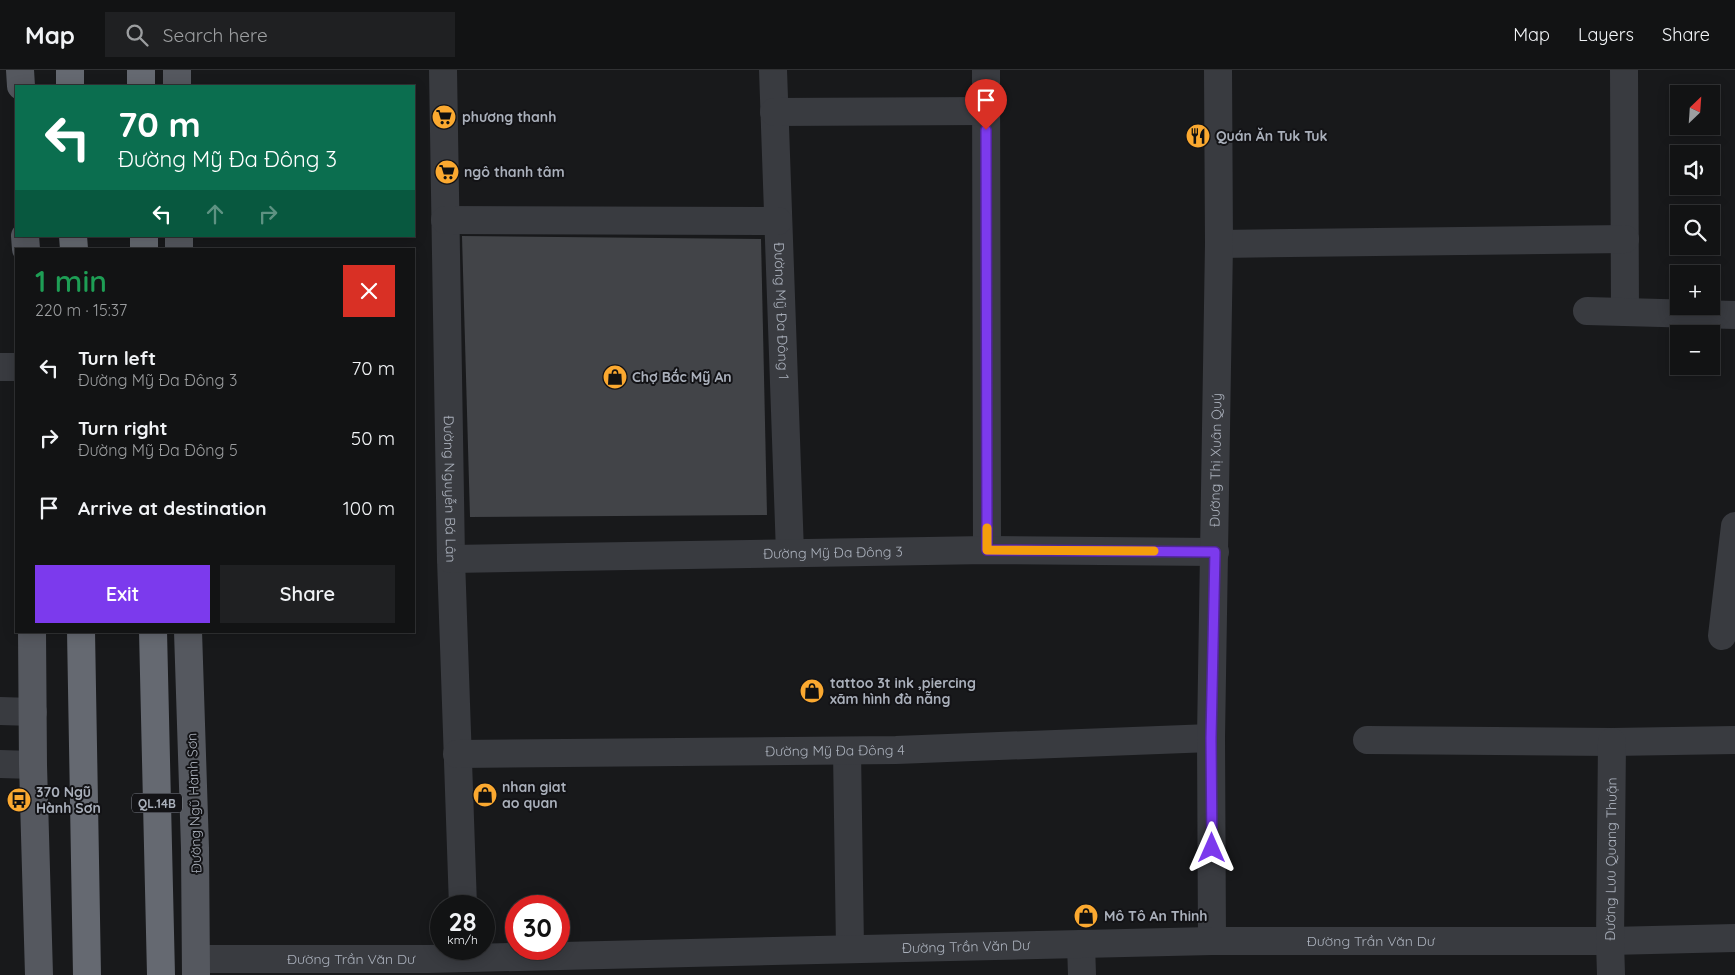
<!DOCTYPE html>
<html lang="en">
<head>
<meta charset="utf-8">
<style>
  :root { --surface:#121314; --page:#1f2022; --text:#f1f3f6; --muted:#9c9ea0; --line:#313234; --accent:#7c3aed }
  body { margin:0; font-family:Quicksand,sans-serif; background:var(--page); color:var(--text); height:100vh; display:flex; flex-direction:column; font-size:19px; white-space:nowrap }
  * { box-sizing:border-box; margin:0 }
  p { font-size:16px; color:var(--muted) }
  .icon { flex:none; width:28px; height:28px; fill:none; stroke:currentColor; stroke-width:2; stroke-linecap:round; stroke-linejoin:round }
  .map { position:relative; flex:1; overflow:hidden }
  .details { position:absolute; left:15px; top:178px; width:400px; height:385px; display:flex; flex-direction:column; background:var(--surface); border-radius:0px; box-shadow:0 2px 12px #0003,0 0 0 1px var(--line) }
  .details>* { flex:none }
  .top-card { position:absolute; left:15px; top:15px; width:400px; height:152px; border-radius:0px; box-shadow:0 2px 12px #0003,0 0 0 1px var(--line); background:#0b6e4f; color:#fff; overflow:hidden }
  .needle { width:32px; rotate:25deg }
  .controls { position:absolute; left:1670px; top:15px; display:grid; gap:10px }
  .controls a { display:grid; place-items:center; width:50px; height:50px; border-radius:0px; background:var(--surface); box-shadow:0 2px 12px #0003,0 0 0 1px var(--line); font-size:25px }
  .speed { position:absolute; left:430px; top:825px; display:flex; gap:10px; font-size:25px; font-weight:700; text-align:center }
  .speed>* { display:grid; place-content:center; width:65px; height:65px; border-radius:50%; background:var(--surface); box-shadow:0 2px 12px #0003,0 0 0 1px var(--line); line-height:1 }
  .speed small { font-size:12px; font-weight:400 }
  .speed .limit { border:8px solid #d22; background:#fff; color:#111 }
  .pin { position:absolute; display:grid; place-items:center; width:42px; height:42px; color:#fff; margin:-51px -21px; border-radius:50% 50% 50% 0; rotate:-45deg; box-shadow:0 0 5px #0007 }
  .pin .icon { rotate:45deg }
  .me { position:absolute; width:55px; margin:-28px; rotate:0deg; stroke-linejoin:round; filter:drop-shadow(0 0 4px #0008) }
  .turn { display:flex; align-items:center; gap:18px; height:105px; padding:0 20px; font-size:22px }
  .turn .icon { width:65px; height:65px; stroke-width:2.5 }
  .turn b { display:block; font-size:35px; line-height:42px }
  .lanes { display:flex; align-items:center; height:48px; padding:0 20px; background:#0003; justify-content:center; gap:25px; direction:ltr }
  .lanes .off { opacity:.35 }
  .round { display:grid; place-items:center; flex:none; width:52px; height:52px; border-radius:0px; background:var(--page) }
  .summary { display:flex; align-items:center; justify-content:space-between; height:85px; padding:0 20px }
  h1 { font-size:30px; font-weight:600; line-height:38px; color:#1e9e55 }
  .cta { display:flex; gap:10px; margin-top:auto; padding:10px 20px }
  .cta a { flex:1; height:58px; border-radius:0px; background:var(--accent); color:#fff; font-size:20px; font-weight:600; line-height:58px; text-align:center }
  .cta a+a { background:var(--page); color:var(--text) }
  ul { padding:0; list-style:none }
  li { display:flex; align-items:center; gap:15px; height:70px; padding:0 20px }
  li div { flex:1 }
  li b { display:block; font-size:19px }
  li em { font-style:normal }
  header { display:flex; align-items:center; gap:30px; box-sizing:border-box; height:70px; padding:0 25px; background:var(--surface); border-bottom:1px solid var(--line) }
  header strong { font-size:24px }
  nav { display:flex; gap:28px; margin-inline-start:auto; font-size:18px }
  .search { width:350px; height:45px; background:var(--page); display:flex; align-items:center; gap:12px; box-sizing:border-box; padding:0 18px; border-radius:0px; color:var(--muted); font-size:19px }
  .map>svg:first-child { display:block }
  .building { fill:#424448 }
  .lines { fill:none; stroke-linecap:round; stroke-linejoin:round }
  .minor { stroke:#393b40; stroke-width:28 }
  .major { stroke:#55585f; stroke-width:28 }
  .highway { stroke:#656971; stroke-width:28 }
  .route-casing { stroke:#51269a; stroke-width:12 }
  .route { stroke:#7c3aed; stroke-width:9 }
  .slow { stroke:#f59e0b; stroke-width:9 }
  .labels { text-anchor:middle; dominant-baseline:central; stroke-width:4; stroke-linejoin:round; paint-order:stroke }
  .shield { fill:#131316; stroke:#7d818a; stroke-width:1 }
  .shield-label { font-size:12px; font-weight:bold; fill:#aab0bb }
  .poi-label { font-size:14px; font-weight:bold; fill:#aab0bb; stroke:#131316; text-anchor:start }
  .street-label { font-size:14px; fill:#aab0bb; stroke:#131316 }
</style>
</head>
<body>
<header>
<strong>Map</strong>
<div class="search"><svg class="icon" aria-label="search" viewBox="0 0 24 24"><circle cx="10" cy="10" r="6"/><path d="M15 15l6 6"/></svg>Search here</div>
<nav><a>Map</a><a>Layers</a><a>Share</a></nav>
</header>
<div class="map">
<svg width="1735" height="905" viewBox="0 0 1735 905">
  <rect width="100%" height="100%" fill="#18191b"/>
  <polygon class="building" points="462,166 761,169 767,445 470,447"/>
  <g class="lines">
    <g class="minor">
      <path id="s1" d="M443 0 451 489 463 836"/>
      <path id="s2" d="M773 0 790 483"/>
      <polyline points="986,0 987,480"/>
      <polyline points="1624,0 1625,242"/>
      <polyline points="774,42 986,41"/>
      <polyline points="445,150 778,151"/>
      <polyline points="1219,174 1625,169"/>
      <polyline points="1587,241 1735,245"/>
      <polyline points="0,297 16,297"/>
      <path id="s3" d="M451 489 987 480 1215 482"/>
      <polyline points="1722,566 1735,456"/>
      <polyline points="0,641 33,642"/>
      <polyline points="1367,670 1612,672 1735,670"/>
      <polyline points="847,681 850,878"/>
      <path id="s4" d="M457 684 896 680 1211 668"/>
      <polyline points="0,694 33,695"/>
      <path id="s5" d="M1212 871 1211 668 1219 174 1218 0"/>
      <polyline points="1081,874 1082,905"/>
      <path id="s6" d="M197 889H428L1212 871H1610L1735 868"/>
      <path id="s7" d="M1611 905 1610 871 1612 672"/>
    </g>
    <g class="major">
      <polyline points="20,0 21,16"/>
      <polyline points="177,0 177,16"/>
      <polyline points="25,166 26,179"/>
      <polyline points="179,166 179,179"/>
      <polyline points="32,561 33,695 39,905"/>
      <polyline points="188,561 195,778 196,905"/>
    </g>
    <g class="highway">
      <polyline points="70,0 70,16"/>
      <polyline points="141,0 141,16"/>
      <polyline points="73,166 74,179"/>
      <polyline points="144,166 144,179"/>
      <polyline points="81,561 87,905"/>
      <polyline points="153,561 161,905"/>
    </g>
  </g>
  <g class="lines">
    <defs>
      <polyline id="route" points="986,60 987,480 1215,482 1211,668 1212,778"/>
    </defs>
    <use href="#route" class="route-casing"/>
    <use href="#route" class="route"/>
    <polyline class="slow" points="987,458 987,480 1154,481"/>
  </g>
  <defs>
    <symbol id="supermarket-disc" viewBox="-11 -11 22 22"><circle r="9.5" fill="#fba930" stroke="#131316"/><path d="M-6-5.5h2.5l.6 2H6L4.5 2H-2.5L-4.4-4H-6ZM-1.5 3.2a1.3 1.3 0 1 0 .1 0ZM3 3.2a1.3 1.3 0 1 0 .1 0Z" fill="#111"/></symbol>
    <symbol id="restaurant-disc" viewBox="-11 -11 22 22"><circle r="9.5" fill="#fba930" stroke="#131316"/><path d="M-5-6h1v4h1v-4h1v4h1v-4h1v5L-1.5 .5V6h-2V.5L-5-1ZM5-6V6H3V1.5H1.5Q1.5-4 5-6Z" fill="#111"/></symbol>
    <symbol id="shop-disc" viewBox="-11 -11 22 22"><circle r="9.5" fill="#fba930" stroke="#131316"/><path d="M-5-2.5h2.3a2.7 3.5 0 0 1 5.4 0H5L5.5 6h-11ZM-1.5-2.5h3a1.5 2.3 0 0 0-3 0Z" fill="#111"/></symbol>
    <symbol id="bus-disc" viewBox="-11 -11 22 22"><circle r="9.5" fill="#fba930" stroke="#131316"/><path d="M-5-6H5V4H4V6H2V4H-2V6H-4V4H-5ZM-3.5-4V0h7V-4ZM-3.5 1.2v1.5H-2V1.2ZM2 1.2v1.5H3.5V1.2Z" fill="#111"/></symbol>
  </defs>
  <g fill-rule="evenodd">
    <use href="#supermarket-disc" x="430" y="33" width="28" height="28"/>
    <use href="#restaurant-disc" x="1184" y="52" width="28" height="28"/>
    <use href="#supermarket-disc" x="433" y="88" width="28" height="28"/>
    <use href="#shop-disc" x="601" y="293" width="28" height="28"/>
    <use href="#shop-disc" x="798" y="607" width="28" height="28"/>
    <use href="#shop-disc" x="471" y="711" width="28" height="28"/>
    <use href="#bus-disc" x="5" y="716" width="28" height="28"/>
    <use href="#shop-disc" x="1072" y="832" width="28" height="28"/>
  </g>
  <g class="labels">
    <rect class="shield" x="132" y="723.5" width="50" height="19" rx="4"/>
    <g class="shield-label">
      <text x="157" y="733">QL.14B</text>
    </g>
    <g class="poi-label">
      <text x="462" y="47">phương thanh</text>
      <text x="1216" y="66">Quán Ăn Tuk Tuk</text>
      <text x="464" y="102">ngô thanh tâm</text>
      <text x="632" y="307">Chợ Bắc Mỹ An</text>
      <text x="830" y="613">tattoo 3t ink ,piercing<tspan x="830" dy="16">xăm hình đà nẵng</tspan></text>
      <text x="502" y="717">nhan giat<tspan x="502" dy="16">ao quan</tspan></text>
      <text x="36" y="722">370 Ngũ<tspan x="36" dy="16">Hành Sơn</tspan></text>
      <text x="1104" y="846">Mô Tô An Thinh</text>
    </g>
    <g class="street-label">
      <text stroke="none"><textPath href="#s2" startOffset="241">Đường Mỹ Đa Đông 1</textPath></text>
      <text stroke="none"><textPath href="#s5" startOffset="481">Đường Thị Xuân Quý</textPath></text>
      <text stroke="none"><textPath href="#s1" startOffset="419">Đường Nguyễn Bá Lân</textPath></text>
      <text stroke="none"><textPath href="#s3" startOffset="382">Đường Mỹ Đa Đông 3</textPath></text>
      <text stroke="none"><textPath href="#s4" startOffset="378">Đường Mỹ Đa Đông 4</textPath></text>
      <text transform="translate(194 733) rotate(-92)">Đường Ngũ Hành Sơn</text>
      <text stroke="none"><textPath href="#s7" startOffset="116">Đường Lưu Quang Thuận</textPath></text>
      <text stroke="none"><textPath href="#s6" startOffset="1174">Đường Trần Văn Dư</textPath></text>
      <text stroke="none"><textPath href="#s6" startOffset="769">Đường Trần Văn Dư</textPath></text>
      <text stroke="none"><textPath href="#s6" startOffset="154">Đường Trần Văn Dư</textPath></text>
    </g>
  </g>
</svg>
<div class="controls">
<a><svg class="needle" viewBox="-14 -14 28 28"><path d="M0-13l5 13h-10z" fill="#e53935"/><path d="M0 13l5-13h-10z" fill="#9c9ea0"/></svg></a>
<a><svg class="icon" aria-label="sound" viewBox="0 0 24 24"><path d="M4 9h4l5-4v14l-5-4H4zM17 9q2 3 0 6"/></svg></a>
<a><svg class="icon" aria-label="search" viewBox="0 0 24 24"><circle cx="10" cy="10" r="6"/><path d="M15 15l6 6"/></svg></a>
<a>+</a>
<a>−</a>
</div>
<div class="speed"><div>28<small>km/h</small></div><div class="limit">30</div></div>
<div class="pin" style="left:986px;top:60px;background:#d93025"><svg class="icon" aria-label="arrive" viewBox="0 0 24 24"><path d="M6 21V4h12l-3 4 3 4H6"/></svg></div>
<svg class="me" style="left:1212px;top:778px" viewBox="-20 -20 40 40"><path d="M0-17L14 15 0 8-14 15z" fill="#7c3aed" stroke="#fff" stroke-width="4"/></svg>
<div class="top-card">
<div class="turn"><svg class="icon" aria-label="left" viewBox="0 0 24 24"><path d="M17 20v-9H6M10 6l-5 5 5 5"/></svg><div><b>70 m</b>Đường Mỹ Đa Đông 3</div></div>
<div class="lanes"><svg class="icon" aria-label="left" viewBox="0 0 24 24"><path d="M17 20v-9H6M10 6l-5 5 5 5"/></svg><svg class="icon off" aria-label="ahead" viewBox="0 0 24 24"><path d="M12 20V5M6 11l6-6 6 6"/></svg><svg class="icon off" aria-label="right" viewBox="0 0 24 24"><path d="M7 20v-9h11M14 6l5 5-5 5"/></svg></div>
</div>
<section class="details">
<div class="summary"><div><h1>1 min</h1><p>220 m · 15:37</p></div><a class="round" style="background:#d93025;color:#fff"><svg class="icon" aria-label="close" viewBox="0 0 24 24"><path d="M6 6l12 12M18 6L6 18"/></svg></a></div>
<ul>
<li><svg class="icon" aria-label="left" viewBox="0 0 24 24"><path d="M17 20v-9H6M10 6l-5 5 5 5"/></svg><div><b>Turn left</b><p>Đường Mỹ Đa Đông 3</p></div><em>70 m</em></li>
<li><svg class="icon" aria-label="right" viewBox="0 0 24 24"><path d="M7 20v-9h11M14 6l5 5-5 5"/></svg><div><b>Turn right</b><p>Đường Mỹ Đa Đông 5</p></div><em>50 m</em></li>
<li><svg class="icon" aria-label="arrive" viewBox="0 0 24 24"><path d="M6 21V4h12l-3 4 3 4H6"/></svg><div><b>Arrive at destination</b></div><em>100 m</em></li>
</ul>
<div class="cta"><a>Exit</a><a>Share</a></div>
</section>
</div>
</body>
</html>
